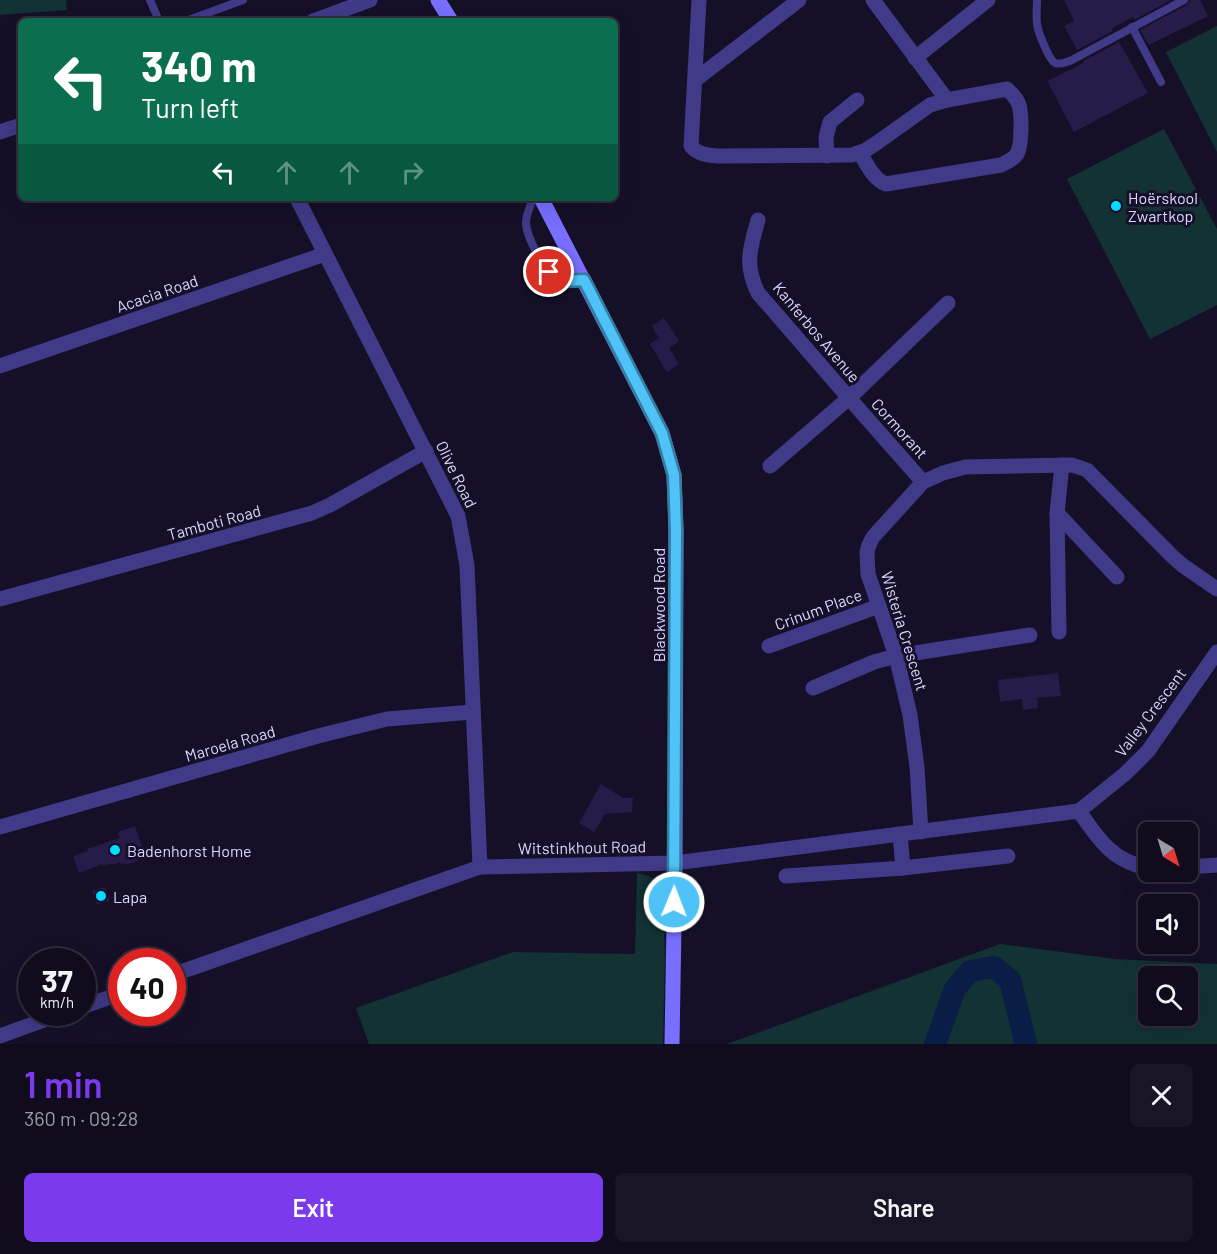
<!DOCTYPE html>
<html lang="en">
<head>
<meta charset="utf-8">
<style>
  :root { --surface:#100c1e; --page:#191527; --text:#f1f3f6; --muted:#9c9ba4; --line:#302c3c; --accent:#7c3aed }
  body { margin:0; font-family:Barlow,sans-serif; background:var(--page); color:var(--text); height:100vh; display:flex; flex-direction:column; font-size:22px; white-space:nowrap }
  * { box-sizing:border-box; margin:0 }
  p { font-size:20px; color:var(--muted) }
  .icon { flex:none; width:33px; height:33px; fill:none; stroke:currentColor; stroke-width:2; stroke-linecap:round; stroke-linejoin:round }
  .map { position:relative; height:1044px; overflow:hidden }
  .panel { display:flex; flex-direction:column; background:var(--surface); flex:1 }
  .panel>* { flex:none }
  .banner { position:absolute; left:18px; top:18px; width:600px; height:183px; border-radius:9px; box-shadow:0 6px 24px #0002,0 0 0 2px var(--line); background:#0b6e4f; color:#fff; overflow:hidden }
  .needle { width:39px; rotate:142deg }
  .buttons { position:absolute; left:1138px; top:822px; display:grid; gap:12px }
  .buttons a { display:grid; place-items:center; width:60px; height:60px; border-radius:9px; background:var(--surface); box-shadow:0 6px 24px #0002,0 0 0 2px var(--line); font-size:30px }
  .speed { position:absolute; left:18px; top:948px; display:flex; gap:12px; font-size:30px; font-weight:700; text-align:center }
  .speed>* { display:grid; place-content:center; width:78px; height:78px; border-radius:50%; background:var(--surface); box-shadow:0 6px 24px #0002,0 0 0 2px var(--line); line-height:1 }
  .speed small { font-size:15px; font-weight:400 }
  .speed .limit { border:9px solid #d22; background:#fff; color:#111 }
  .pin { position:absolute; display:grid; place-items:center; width:51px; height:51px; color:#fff; margin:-26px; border:3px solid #fff; border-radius:50%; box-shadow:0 2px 6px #0007 }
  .me { position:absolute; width:66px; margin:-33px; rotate:1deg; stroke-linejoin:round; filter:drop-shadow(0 0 4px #0008) }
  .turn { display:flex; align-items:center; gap:21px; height:126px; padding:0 24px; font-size:27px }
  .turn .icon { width:78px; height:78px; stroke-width:2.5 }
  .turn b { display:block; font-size:42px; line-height:51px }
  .lanes { display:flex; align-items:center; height:57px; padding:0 24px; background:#0003; justify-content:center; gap:30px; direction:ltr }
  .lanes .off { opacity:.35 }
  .round { display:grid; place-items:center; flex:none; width:63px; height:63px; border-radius:9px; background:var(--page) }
  .headline { display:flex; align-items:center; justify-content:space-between; height:102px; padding:0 24px }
  h1 { font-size:36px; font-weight:600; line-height:45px; color:var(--accent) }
  .cta { display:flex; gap:12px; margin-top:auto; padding:12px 24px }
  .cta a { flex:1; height:69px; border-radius:9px; background:var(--accent); color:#fff; font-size:24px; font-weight:600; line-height:69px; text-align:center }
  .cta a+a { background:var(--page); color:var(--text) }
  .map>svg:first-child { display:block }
  .green { fill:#123233; fill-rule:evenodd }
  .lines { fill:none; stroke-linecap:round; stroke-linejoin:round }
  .river { stroke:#0a1d47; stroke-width:22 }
  .building { fill:#271b4a }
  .lane { stroke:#403a88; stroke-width:8 }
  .street { stroke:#403a88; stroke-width:15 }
  .secondary { stroke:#786eff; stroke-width:15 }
  .route-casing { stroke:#337fa1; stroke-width:15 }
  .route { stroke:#4fc3f7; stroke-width:10 }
  .poi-dot { fill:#03dbff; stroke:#151028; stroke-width:2 }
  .labels { text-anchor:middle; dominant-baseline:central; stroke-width:6; stroke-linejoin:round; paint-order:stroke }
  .poi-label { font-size:16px; fill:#ddd7ff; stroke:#151028; text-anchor:start }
  .street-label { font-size:16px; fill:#ddd7ff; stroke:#151028 }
</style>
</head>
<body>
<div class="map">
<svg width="1217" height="1044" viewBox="0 0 1217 1044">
  <rect width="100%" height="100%" fill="#151028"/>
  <g class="green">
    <polygon points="0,0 66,0 67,10 0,15"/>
    <polygon points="1217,26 1217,152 1166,52"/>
    <polygon points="1164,129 1217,229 1217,305 1150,339 1067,179"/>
    <path d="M637 873C651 876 656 878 663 891L665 956 663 1044H369L356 1008 513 952 635 954Z"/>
    <path d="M1000 944 1115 959 1217 964V1044H727ZM1188 976V1016H1149V976Z"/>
  </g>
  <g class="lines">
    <polyline class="river" points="935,1044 955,989 970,971 994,967 1010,980 1026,1044"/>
  </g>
  <g class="building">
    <polygon points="1064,0 1171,0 1134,20 1133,17 1111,29 1113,31 1077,50 1064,26 1074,21"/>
    <polygon points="1190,0 1200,0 1208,16 1149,45 1140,30 1187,5"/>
    <polygon points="1119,42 1148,93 1074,132 1047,81 1084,63 1083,61"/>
    <polygon points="664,318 679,341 669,348 679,364 667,372 650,344 659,338 652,326"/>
    <polygon points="1058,673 1061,696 1037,698 1038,708 1023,710 1022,699 1000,702 998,680"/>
    <polygon points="601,784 623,798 633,798 632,812 605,814 594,832 579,823"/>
    <polygon points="135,826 146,858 125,865 124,863 121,864 120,862 112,865 111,863 103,866 102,864 79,873 73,856 88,851 87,849 120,838 118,832"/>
    <polygon points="105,887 109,901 97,905 92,891"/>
  </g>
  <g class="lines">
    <g class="lane">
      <polyline points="150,0 159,21"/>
      <path d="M1037 0C1037 8 1036 16 1037 24 1038 32 1049 60 1055 63 1059 65 1066 62 1070 61L1184 0"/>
      <polyline points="186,21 243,0"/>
      <polyline points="1132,27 1161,82"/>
      <path d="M533 198C531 205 527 213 526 221 525 235 546 276 560 280 567 283 577 280 584 280"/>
    </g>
    <g class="street">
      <path d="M699 0 691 146C698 155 709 155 719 156L852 155 866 150 878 142 930 105 947 100 1007 89C1012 94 1017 98 1019 105 1022 115 1022 145 1017 154 1013 160 1007 162 1001 165L886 184C873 179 867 164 860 153"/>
      <polyline points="873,0 947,100"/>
      <polyline points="313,21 370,0"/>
      <polyline points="915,58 988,0"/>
      <polyline points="695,80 799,0"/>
      <polyline points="0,132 21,125"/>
      <polyline points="827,156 826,137 830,122 857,100"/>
      <polyline points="297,198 458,516 467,565 480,867"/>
      <path d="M758 220C750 249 744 264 758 293L849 398 923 482"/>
      <polyline points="0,366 325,254"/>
      <polyline points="770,466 849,398 948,303"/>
      <polyline points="1057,513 1117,577"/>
      <polyline points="0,599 312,513 330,505 426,451"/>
      <polyline points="1059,632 1057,513 1062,465"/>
      <polyline points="769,646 879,606"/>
      <polyline points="813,688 874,662 896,656 1030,635"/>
      <polyline points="1079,811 1126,773 1148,751 1217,652"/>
      <path d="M1079 811C1099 840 1113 862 1149 868"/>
      <polyline points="0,827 318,736 387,719 473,712"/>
      <polyline points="921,832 917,767 910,715 896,656 868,574 867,552 869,545 873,537 923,482 943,473 965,467 1072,465 1087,470 1172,556 1182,565 1217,589"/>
      <polyline points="900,834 903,868 1008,856"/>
      <polyline points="1188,867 1217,865"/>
      <polyline points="786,876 903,868"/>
      <polyline points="172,975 480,867 675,863 1079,811"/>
      <polyline points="82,1007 122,993"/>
      <polyline points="0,1036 66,1012"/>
    </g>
    <g class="secondary">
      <polyline points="438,0 451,21"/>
      <polyline points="541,198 662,433 674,475 676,529 675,863 672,1044"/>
    </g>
  </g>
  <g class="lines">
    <defs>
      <polyline id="route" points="549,272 562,281 584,280 662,433 674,475 676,529 674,902"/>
    </defs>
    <use href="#route" class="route-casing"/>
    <use href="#route" class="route"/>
  </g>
  <g class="poi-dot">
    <circle cx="1116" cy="206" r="6"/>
    <circle cx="115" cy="850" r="6"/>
    <circle cx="101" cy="896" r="6"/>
  </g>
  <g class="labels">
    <g class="poi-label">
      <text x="1128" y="197">Hoërskool<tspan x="1128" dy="18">Zwartkop</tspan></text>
      <text x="127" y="850">Badenhorst Home</text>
      <text x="113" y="896">Lapa</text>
    </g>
    <g class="street-label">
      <text transform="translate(157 293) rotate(-19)">Acacia Road</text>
      <text transform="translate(817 332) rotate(50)">Kanferbos Avenue</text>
      <text transform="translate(900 428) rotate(48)">Cormorant</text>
      <text transform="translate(457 474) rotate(64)">Olive Road</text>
      <text transform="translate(214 522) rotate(-15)">Tamboti Road</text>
      <text transform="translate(658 605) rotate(-90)">Blackwood Road</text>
      <text transform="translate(818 609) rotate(-20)">Crinum Place</text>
      <text transform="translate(905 631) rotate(73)">Wisteria Crescent</text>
      <text transform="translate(1150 712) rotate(-53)">Valley Crescent</text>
      <text transform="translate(230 743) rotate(-16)">Maroela Road</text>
      <text transform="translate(582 847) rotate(-1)">Witstinkhout Road</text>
    </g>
  </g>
</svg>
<div class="buttons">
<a><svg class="needle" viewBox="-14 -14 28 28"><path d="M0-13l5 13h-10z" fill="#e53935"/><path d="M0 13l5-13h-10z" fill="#9c9ba4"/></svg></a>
<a><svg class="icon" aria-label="sound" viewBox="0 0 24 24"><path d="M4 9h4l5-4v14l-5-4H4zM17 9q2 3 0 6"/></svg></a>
<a><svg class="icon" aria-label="search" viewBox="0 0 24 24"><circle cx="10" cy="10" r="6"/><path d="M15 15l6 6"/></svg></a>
</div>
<div class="speed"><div>37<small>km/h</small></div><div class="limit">40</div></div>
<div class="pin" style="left:549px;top:272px;background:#d93025"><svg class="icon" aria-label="arrive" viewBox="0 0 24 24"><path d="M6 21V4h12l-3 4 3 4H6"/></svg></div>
<svg class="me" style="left:674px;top:902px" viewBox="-20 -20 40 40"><circle r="17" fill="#4fc3f7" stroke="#fff" stroke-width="3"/><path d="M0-11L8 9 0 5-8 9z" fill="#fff"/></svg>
<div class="banner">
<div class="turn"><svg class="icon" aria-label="left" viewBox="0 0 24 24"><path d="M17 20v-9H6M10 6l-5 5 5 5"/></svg><div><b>340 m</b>Turn left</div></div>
<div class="lanes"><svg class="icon" aria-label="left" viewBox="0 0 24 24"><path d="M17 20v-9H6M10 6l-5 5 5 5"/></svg><svg class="icon off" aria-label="ahead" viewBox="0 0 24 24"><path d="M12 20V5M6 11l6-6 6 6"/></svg><svg class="icon off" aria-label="ahead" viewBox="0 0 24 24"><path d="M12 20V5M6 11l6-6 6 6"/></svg><svg class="icon off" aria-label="right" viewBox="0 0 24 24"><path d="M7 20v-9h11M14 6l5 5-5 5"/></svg></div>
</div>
</div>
<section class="panel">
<div class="headline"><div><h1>1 min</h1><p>360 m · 09:28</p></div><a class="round"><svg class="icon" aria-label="close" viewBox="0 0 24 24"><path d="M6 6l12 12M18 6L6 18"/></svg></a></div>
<div class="cta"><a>Exit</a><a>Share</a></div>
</section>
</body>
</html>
